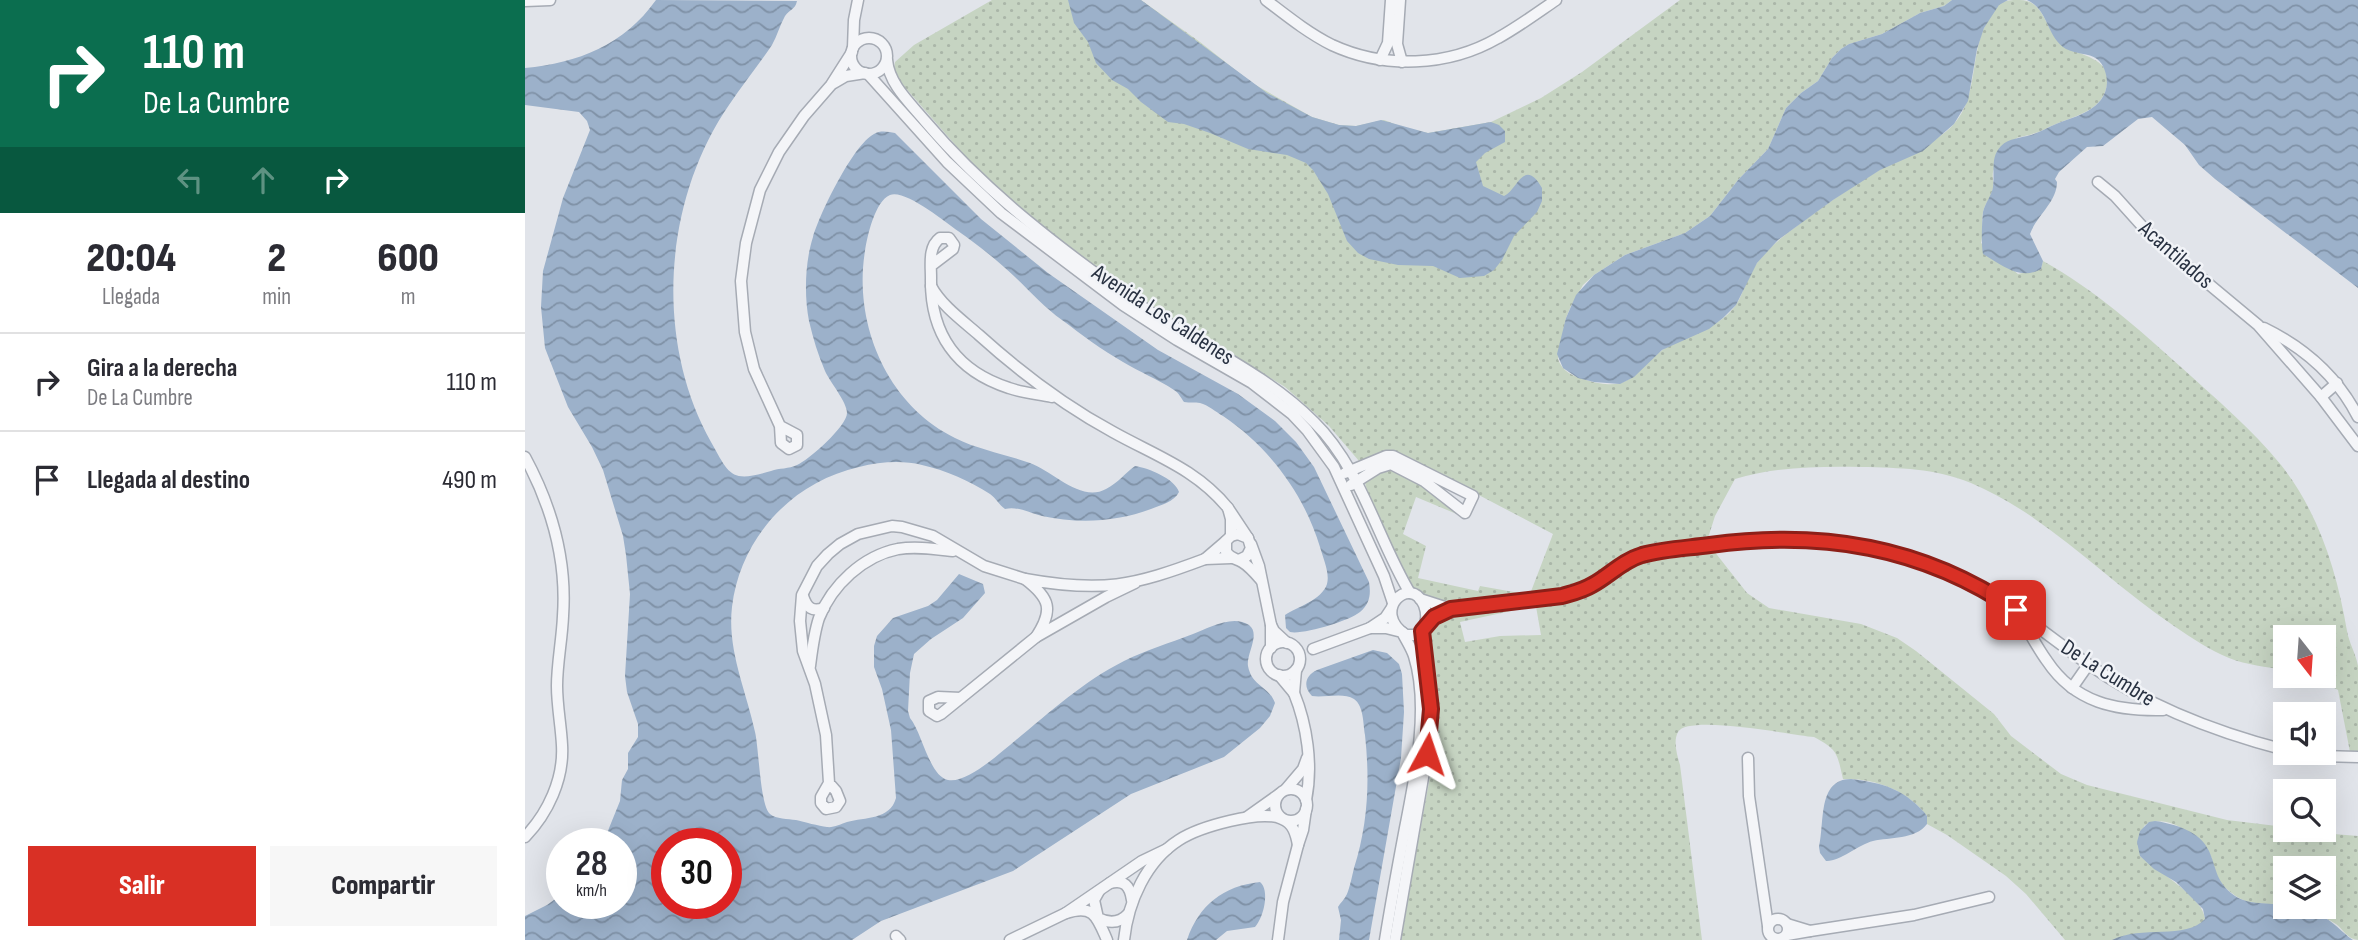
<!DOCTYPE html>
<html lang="es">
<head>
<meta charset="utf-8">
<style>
  :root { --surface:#fff; --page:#f7f7f7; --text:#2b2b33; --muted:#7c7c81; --line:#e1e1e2; --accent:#d93025 }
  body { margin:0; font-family:"Sofia Sans Condensed",sans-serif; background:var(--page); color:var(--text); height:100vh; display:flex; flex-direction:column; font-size:26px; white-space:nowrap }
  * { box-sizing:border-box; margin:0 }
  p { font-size:23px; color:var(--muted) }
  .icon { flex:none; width:38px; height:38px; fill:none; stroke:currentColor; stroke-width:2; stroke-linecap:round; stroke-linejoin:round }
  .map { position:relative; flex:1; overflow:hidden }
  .sheet { display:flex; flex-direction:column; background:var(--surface); width:525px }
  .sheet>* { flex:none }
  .hud { background:#0b6e4f; color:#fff; overflow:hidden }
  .needle { width:46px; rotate:163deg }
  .fabs { position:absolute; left:1748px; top:625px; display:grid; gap:14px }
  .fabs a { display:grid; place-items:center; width:63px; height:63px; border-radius:0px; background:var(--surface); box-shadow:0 7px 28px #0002; font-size:35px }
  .speed { position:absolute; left:21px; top:828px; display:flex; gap:14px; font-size:35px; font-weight:700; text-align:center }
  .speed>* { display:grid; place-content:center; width:91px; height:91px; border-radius:50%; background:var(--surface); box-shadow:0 7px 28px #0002; line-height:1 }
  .speed small { font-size:18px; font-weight:400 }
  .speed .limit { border:10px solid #d22; background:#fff; color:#111 }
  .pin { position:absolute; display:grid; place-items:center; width:60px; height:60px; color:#fff; margin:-30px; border-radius:14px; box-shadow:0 4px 10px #0006 }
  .me { position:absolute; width:77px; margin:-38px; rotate:5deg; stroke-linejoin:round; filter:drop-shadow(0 0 5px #0008) }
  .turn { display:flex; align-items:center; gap:24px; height:147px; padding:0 28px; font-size:32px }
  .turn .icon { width:91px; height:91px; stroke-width:2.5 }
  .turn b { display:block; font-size:49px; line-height:60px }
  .lanes { display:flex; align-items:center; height:66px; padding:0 28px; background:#0003; justify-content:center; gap:35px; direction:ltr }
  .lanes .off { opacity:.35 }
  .eta { display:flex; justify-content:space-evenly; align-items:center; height:119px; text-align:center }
  .eta b { font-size:42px; font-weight:800; line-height:49px }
  .primary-button { display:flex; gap:14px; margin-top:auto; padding:14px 28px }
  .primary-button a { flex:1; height:80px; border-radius:0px; background:var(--accent); color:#fff; font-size:28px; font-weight:800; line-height:80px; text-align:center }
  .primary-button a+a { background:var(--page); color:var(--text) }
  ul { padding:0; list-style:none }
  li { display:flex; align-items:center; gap:21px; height:98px; padding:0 28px; border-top:2px solid var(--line) }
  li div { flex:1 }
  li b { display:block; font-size:26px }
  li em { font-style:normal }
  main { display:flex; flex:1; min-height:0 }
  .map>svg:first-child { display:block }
  .grass { fill:url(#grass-dots) }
  .water { fill:url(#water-waves); fill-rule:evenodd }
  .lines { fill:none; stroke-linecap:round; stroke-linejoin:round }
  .minor-casing { stroke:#a6abb4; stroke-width:13 }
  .minor { stroke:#f4f5f8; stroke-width:10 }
  .route-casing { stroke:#8d1f18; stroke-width:18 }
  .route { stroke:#d93025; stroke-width:12 }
  .labels { text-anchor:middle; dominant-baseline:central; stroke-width:5; stroke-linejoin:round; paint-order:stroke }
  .street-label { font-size:23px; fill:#293242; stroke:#f1f3f7 }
</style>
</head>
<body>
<main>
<section class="sheet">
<div class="hud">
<div class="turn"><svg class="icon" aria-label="right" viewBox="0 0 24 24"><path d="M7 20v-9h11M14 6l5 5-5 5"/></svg><div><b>110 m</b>De La Cumbre</div></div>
<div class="lanes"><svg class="icon off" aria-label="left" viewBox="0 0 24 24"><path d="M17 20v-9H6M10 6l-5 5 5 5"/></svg><svg class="icon off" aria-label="ahead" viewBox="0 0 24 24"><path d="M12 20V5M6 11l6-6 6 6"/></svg><svg class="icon" aria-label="right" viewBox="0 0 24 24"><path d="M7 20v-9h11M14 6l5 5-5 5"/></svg></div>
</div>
<div class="eta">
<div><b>20:04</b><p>Llegada</p></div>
<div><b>2</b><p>min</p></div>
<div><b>600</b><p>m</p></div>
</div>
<ul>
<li><svg class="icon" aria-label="right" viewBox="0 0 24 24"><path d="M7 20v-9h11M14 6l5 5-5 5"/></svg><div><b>Gira a la derecha</b><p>De La Cumbre</p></div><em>110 m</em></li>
<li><svg class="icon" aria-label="arrive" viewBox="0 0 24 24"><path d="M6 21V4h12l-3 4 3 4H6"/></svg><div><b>Llegada al destino</b></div><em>490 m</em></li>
</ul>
<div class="primary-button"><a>Salir</a><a>Compartir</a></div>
</section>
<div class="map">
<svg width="1833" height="940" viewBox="0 0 1833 940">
  <defs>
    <pattern id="grass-dots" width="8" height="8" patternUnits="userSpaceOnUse" patternTransform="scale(1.75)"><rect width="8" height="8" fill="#c6d4c2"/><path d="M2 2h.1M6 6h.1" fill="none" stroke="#aab6a8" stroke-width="1.8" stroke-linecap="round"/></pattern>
    <pattern id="water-waves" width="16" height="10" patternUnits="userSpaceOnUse" patternTransform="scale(1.75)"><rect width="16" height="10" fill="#9cb1ca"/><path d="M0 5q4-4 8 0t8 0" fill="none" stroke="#7f91a6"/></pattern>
  </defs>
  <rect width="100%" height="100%" fill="#e1e4ea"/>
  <g class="grass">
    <path d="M467 0H616L675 42 727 83 787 117 814 125 831 126 859 120 880 128 903 133 966 122 1016 98 1057 72 1155 0H1427L1419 6 1395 13 1357 34 1324 44 1316 49 1307 58 1293 81 1276 93 1261 108 1243 149 1213 180 1185 216 1160 233 1100 255 1069 275 1058 285 1046 306 1041 318 1033 359C1038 373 1049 376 1061 380 1111 395 1107 368 1142 347 1164 334 1188 330 1206 311 1217 300 1220 282 1228 269 1240 249 1259 236 1277 222 1302 203 1329 185 1356 169 1379 155 1409 145 1428 125 1454 97 1444 54 1462 22 1466 16 1469 8 1474 4 1480 0 1487 0 1494 0 1520 0 1519 28 1535 42 1552 58 1590 55 1581 89 1575 111 1550 116 1531 124 1523 127 1516 132 1507 134 1503 136 1496 136 1492 138 1487 140 1469 167 1468 172 1467 177 1469 182 1468 188 1467 196 1460 203 1458 212 1456 222 1459 232 1456 243L1493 274 1516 269 1518 261C1570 290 1614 329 1657 368 1691 399 1727 429 1756 465 1794 513 1812 572 1822 631 1824 643 1831 654 1833 666 1833 690 1833 727 1833 751L1825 752 1813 690 1787 676H1799V637H1760V670C1741 667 1722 665 1704 658 1684 650 1667 638 1649 626 1581 580 1522 515 1446 483 1408 468 1376 468 1336 467 1296 466 1249 467 1210 479L1190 516 1183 538 1189 551 1222 593 1244 608 1336 624 1372 638 1391 651 1469 714 1486 736 1536 774 1562 785 1702 820 1760 827V830L1833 836V940C1822 939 1819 930 1811 924 1796 914 1778 911 1762 907L1799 906V868H1760V906C1742 902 1724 907 1708 894 1701 889 1694 882 1690 874 1688 867 1688 858 1684 853 1671 835 1641 811 1619 826L1615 856C1631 870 1679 898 1680 919L1669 932 1654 936 1606 935 1587 940H1540L1501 894 1481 876 1422 835 1402 824V816C1382 790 1350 778 1318 779 1312 753 1313 750 1289 737 1266 735 1163 714 1153 732 1148 741 1152 755 1155 765L1177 940H875L906 771 910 711 903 633 914 617 928 612 1004 603V607L935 622 940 642 975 636 1016 635 1009 595 1005 594 1028 534 870 451C857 450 847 461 834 461L804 426 760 387 619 301 560 259 497 209 446 163 377 84 369 70 370 62 389 45Z"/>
    <path d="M864 468 896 483 934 515 891 497 878 534 901 546 893 578 953 591 955 586 1000 594C967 599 919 615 891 590 879 579 873 562 867 548 857 527 846 506 840 483L843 476Z"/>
  </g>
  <g class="water">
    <path d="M131 0 272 1C270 10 265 9 260 16 255 25 252 36 247 45 233 66 218 84 204 105 138 201 129 340 186 442 205 476 206 483 246 471 254 468 264 469 272 465 284 460 322 426 322 413 322 402 305 382 300 371 293 355 288 338 284 321 279 295 280 262 288 237 295 213 328 145 349 134 356 130 363 132 370 133L456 219 523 273 633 350 713 394 750 421 771 442 789 467 844 582C846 594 845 604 835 612 824 621 778 635 765 632L761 628 760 615C772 607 797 600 802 584 805 573 798 558 795 547 779 494 744 447 698 416 691 412 683 405 675 403 670 402 665 403 659 402 656 398 654 393 649 390 633 379 614 372 598 362 577 350 557 335 537 320 520 308 506 292 490 277 472 260 453 245 433 231 420 222 380 189 365 195 350 201 342 237 340 251 328 324 362 405 430 438 454 450 480 454 505 463 528 471 556 503 581 489 593 483 600 473 610 466 624 468 650 479 654 492 649 502 636 505 626 509 591 522 554 524 517 516 504 513 493 506 480 509 474 505 471 498 465 494 445 481 420 470 397 465 376 460 355 462 334 467 267 482 215 538 207 607 202 650 221 690 230 732 234 748 235 806 245 814 251 819 263 819 271 820 279 822 294 826 302 827 308 828 316 824 322 822 340 817 365 820 371 798L366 730 357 689 349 667V646L352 636 368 618 403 606 412 600 434 574 458 584 460 593 438 618 406 639 389 654 385 673 383 711 385 718C397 732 404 776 423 780 442 784 476 752 491 740 525 712 559 681 599 661 621 650 645 643 668 634 683 628 708 614 724 625 736 634 721 654 723 666 727 687 744 686 750 703L745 716 735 728 699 757 606 794 488 871 356 921 327 940H0V916L22 905 37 894V903H96V844L78 843 95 801 97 780 103 769V753L113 737V724L102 692 100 676 105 594 101 555 98 536 78 470 67 447 43 407 20 348 16 307 18 271 38 198 65 130 62 121 54 112 0 105V68C53 63 99 45 131 0ZM142 844H201V903H142Z"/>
    <path d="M543 0H616L742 93 787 117 814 125 831 126 856 120 903 133 966 122 974 125 980 131V142L960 153 951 162 958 186 979 196C992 191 999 156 1017 188V201L1012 212 989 236 977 260 969 270 959 276 935 278 908 266 873 265 844 259 833 253 822 241 803 194 788 170 781 163 762 155 723 149 685 133 659 124 643 122 616 102 603 89 587 80 571 63 563 42 549 23Z"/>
    <polygon points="1427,0 1483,0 1474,5 1459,28 1452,49 1443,101 1429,124 1398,151 1355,170 1308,200 1253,240 1232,263 1211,305 1198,318 1184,329 1137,350 1109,377 1095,384 1069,382 1053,378 1038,368 1032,354 1041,318 1051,295 1069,275 1100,255 1160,233 1185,216 1213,180 1243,149 1261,108 1276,93 1293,81 1307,58 1316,49 1324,44 1357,34 1395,13 1419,6"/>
    <path d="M1502 0H1833V288L1690 179 1674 165 1660 145 1627 117 1613 119 1578 146 1562 147 1534 172 1530 179 1532 182C1532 202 1512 215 1505 234L1518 261 1516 269C1495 281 1477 265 1458 254 1456 245 1457 221 1458 212 1460 203 1467 195 1468 187 1470 172 1465 157 1476 146 1484 138 1496 138 1506 135 1515 132 1522 128 1531 124 1551 116 1580 110 1582 83 1582 75 1579 64 1572 59 1564 53 1550 54 1541 49 1521 37 1524 10 1502 0Z"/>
    <path d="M848 650 862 653 874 664 877 674 879 712 876 758 844 940H814L816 920 813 907C815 903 820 899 822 894 825 887 827 876 829 868 843 824 845 781 840 735 838 724 839 706 829 699 818 692 800 698 787 696 777 686 781 675 792 670Z"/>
    <path d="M1326 779C1357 783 1377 788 1399 812L1402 816V824C1390 840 1365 837 1348 841 1333 845 1314 862 1301 861L1295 853 1294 847C1300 823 1292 779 1326 779Z"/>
    <path d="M1630 821C1650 824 1675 831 1684 851 1692 869 1690 879 1706 893 1722 906 1739 902 1758 905 1769 907 1782 911 1794 915 1809 921 1816 932 1828 940H1587C1616 925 1661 940 1680 919L1678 909 1651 882 1629 869 1615 856 1612 842 1615 831 1624 822Z"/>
    <path d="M735 882C745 890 739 917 730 927L702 931 691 940H662C674 905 698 886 735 882Z"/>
  </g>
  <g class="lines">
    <defs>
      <g id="minor">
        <path d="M741 0C762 16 783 33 807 45 859 69 923 67 973 38 993 27 1012 13 1031 0"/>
        <polyline points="875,0 872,44 877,62"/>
        <polyline points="0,1 25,0"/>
        <circle cx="344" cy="56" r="18"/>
        <polyline points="328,48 329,20 333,0"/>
        <path d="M362 60C364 84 385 103 400 121 462 194 540 253 618 307 676 346 740 373 789 422 836 468 852 538 885 593"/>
        <polyline points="855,60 863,43 866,0"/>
        <polyline points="343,74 422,162 476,213 598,305 652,340 727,383 767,414 782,430 809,467 859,576 868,603"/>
        <polyline points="309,83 321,76 340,73"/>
        <polyline points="1573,182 1590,196 1626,236 1733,325 1796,397 1833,446"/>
        <path d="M407 265 428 249 429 245 424 238H415C403 247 406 264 406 278 405 333 431 371 484 388 498 393 513 394 527 397"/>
        <path d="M406 286C416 305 438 321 454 335 495 372 540 406 588 432 631 456 671 469 703 508"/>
        <path d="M1739 328C1780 348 1812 376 1833 417"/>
        <polyline points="1796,397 1812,383"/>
        <polyline points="255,426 272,435 272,445 264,449 256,443 255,426 229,369 220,332 216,281 221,243 235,190 254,152 279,116 306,85 327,52"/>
        <path d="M0 457C27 507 42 559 38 616 37 640 32 663 32 686 32 706 36 725 37 745 39 779 23 813 0 837"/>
        <polyline points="820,473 861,456 868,456 948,496 940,513 899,481 866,464 853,468 826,485"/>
        <polyline points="706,536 706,519 703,508 723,538"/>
        <polyline points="701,541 680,559 706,558"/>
        <polyline points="726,544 734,566 746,625"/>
        <path d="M714 560 722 556 726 548 723 538 713 534 706 536 701 541V552C706 559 710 558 717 562 724 566 730 573 736 580"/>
        <path d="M610 583 581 597 511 637C529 610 525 598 500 579 577 593 608 586 680 559"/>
        <path d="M278 596C282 608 287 612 299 608"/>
        <polyline points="895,599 926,609 909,616 900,627"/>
        <path d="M926 609 1037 596C1047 593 1057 591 1066 586 1089 573 1105 557 1131 552 1234 533 1340 531 1436 578 1483 601 1521 635 1563 664 1622 706 1690 732 1760 750"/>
        <path d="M1493 614C1503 629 1511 646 1522 661 1550 703 1591 711 1638 710"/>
        <circle cx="758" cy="659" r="17"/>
        <polyline points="746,648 746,625 749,631 762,643"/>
        <polyline points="788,649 845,628"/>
        <path d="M285 666C287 650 289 633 294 618 307 585 338 556 373 549 391 546 410 549 428 551"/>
        <polyline points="754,675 769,693 771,670"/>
        <polyline points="1547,688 1563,665"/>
        <path d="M769 693C782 725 788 765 781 800"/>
        <polyline points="436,698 413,697 404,701 404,711 412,716 416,714 511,637"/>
        <polyline points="1775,752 1796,756 1833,757"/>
        <polyline points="1223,758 1224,796 1243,926"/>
        <polyline points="304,783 311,791 315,801 311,807 301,809 296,803 296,797 304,783 301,735 290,684 278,651 275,621 277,595 292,566 303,554 315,544 333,534 367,526 377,527 408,536 459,566 500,579"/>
        <polyline points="761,789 778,769 782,758"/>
        <circle cx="766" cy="805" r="16"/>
        <polyline points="722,817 753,795"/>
        <path d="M585 883C599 879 605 886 607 900"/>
        <path d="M574 891 569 900 573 918C583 923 594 924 603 914"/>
        <circle cx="1253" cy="929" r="10"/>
        <polyline points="1285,931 1389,915 1464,897"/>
        <polyline points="1262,935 1285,931 1262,924"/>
        <polyline points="371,936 375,940"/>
        <polyline points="485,940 541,913"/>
        <path d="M582 940C572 917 569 904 541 913L617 861 642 849"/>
        <path d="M599 940C603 902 621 861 654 840 674 827 736 809 757 819 768 823 771 834 773 845L778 830 781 809"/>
        <polyline points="753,940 758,902 773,845"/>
        <path d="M860 940C866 903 873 865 880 828 890 777 905 707 889 656 886 647 881 640 877 632L861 628H845L860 618 866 609"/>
        <path d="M870 940 905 737 906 709 897 631C902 623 902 613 899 605 885 573 845 612 881 635H892L897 631"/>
      </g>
    </defs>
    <use href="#minor" class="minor-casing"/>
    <use href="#minor" class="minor"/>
  </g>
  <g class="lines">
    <defs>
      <path id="route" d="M902 754 906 709 897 631 909 617 926 609 1037 596C1047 593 1057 591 1067 585 1084 576 1097 561 1117 555 1139 549 1163 548 1185 545 1296 530 1397 546 1491 610"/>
    </defs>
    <use href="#route" class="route-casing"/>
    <use href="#route" class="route"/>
  </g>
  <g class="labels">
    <g class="street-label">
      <text transform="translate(1651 255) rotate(41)">Acantilados</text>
      <text transform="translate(638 315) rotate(33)">Avenida Los Caldenes</text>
      <text transform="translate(1583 673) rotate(32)">De La Cumbre</text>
    </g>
  </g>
</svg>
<div class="fabs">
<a><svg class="needle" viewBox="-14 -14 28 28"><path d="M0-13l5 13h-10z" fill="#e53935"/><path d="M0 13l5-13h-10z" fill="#7c7c81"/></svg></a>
<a><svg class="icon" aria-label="sound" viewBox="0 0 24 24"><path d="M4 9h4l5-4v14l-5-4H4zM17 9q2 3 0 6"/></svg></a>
<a><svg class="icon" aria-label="search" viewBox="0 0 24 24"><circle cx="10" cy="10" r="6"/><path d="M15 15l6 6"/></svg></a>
<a><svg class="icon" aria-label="layers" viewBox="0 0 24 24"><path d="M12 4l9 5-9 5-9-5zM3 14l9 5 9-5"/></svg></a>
</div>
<div class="speed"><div>28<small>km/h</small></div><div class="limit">30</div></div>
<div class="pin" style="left:1491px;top:610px;background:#d93025"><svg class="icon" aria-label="arrive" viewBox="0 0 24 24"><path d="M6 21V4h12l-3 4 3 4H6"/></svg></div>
<svg class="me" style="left:902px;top:754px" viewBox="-20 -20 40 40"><path d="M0-17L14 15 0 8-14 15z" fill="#d93025" stroke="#fff" stroke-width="4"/></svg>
</div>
</main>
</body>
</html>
